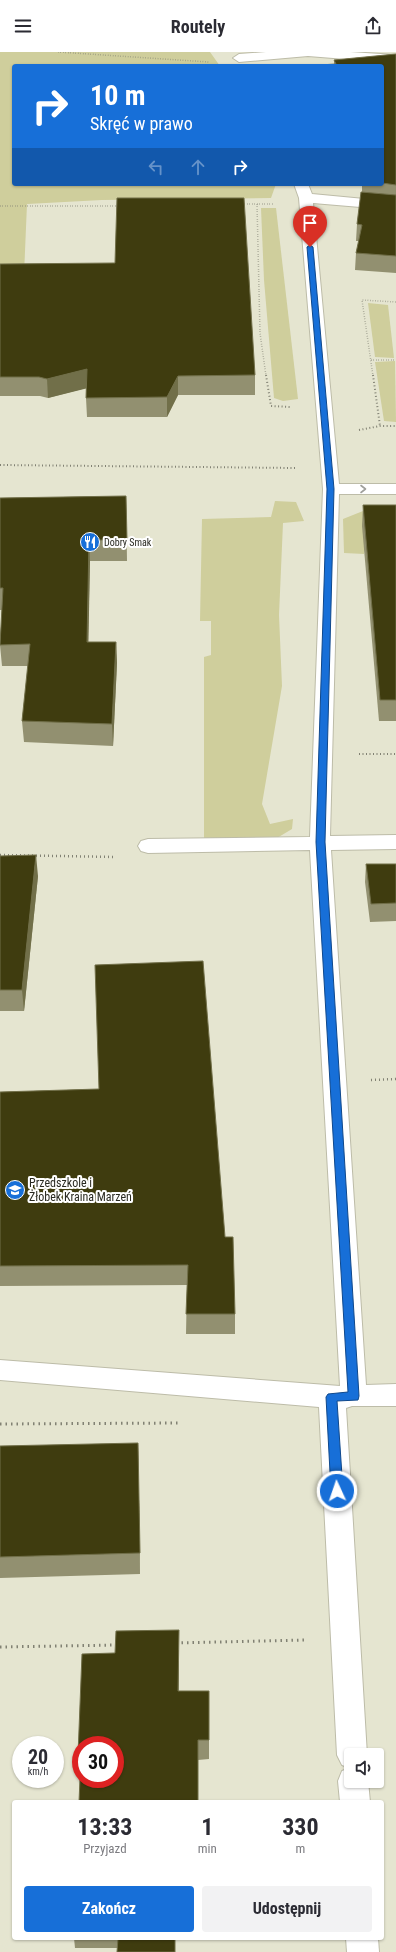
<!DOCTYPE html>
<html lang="pl">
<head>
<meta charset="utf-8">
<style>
  :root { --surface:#fff; --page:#f2f2f3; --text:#2b2b33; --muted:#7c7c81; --accent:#176fd8 }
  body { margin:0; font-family:"Roboto Condensed",sans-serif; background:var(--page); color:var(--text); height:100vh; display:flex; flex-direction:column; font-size:15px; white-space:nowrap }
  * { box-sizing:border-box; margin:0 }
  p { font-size:13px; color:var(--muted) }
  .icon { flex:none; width:22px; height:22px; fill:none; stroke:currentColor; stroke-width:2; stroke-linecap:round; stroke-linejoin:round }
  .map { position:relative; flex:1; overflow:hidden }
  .panel { position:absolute; left:12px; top:1748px; width:372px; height:140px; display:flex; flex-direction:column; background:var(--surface); border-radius:4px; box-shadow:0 1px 3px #0004 }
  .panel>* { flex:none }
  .banner { position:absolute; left:12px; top:12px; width:372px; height:122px; border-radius:4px; box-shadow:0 1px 3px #0004; background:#176fd8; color:#fff; overflow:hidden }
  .buttons { position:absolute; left:344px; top:1696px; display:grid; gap:8px }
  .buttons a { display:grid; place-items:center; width:40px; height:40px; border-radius:4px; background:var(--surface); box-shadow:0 1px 3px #0004; font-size:20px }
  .speed { position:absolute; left:12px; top:1684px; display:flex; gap:8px; font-size:20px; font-weight:700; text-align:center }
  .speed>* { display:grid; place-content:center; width:52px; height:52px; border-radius:50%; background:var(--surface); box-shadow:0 1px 3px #0004; line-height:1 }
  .speed small { font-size:10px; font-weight:400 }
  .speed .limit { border:6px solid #d22; background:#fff; color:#111 }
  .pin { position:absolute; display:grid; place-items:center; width:34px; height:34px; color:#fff; margin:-41px -17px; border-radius:50% 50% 50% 0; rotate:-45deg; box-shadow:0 0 4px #0007 }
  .pin .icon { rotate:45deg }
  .me { position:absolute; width:44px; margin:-22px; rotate:357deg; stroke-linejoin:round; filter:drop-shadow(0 0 3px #0008) }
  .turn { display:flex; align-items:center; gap:14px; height:84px; padding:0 12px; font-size:18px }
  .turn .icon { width:52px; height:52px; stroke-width:2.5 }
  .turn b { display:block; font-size:28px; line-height:34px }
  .lanes { display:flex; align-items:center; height:38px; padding:0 12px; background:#0003; justify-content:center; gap:20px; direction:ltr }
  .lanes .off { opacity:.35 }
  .eta { display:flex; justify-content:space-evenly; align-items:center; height:68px; text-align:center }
  .eta b { font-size:24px; font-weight:700; line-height:28px }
  .action { display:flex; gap:8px; margin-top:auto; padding:8px 12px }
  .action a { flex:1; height:46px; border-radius:4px; background:var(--accent); color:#fff; font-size:16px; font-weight:700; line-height:46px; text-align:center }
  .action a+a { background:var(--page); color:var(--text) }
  header { display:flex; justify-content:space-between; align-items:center; height:52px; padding:0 12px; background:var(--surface); font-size:18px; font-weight:700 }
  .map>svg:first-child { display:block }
  .green { fill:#cfce9c }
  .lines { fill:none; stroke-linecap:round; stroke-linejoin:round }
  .minor-casing { stroke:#bdbca8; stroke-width:2 }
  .path-far3 { stroke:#818173; stroke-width:1.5; stroke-dasharray:0.5 2; stroke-linecap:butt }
  .path-far2 { stroke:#818173; stroke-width:2; stroke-dasharray:1 2.5; stroke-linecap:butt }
  .path-far1 { stroke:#818173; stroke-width:2.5; stroke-dasharray:1 3; stroke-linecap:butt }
  .path { stroke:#818173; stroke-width:3; stroke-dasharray:1.5 4; stroke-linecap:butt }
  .minor { fill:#fff; fill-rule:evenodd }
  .wall { fill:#929070 }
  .shaded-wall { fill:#716f49 }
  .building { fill:#3f3c0f; stroke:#716f49; fill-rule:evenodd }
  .oneway { stroke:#9f9f9b }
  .route { fill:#176fd8; stroke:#0f488c }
  .labels { text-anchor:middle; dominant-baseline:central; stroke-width:4; stroke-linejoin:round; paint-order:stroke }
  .far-poi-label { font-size:10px; fill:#292921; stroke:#fff; text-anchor:start }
  .poi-label { font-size:12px; fill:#292921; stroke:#fff; text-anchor:start }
</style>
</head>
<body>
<header><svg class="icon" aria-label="menu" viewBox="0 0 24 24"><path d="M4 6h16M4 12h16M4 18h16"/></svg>Routely<svg class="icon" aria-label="share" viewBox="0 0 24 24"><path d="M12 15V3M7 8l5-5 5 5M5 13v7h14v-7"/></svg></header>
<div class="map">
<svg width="396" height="1900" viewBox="0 0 396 1900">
  <rect width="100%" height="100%" fill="#e5e5d0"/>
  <g class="green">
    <polygon points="0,0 210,0 220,14 14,14 14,132 276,132 271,146 102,148 27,152 24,223 0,227"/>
    <polygon points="261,156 276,156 298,347 283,349 274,346 264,228"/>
    <polygon points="368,251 388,253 394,306 375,305"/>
    <polygon points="395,309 396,370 384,369 375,310"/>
    <polygon points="275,449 296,450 304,469 283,471 279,563 282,634 262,752 270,772 293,767 292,777 277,786 204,787 204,605 211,603 211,569 200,569 202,467 271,465"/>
    <polygon points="373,455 364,502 344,501 343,467"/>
  </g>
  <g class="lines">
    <defs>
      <g id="minor">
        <polygon points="266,0 350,0 396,3 396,11 308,4 239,10 233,6 239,2"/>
        <polygon points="294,132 308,132 312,142 396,150 396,158 313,151 339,432 396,432 396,442 339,442 330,784 396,783 396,797 331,798 366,1333 396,1332 396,1354 352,1354 346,1356 367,1703 351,1703 351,1729 368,1729 370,1750 340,1750 338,1729 342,1719 350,1716 342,1713 337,1703 319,1355 0,1328 0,1308 340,1334 310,798 148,801 141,799 138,794 141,789 148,787 310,785 323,437 299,146"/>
        <polygon points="346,1886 378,1886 379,1900 347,1900"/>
      </g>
    </defs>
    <use href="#minor" class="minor-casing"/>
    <g class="path-far3">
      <polyline points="58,0 209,10"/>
      <polyline points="242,152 273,152"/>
      <polyline points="257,152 260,281 266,324"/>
      <polyline points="0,154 119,154"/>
      <polyline points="371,308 396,308"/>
      <polyline points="373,324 362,248 396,250"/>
    </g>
    <g class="path-far2">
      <polyline points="266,323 271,354 291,355"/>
      <polyline points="373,323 380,374"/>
      <polyline points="359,378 380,374 396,374"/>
      <polyline points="0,413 295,416"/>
      <polyline points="359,702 396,702"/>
    </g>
    <g class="path-far1">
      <polyline points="0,803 116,805"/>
      <polyline points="371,1028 396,1027"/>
    </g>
    <g class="path">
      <polyline points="0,1372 178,1371"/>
      <polyline points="176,1591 305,1588"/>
      <polyline points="0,1595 117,1593"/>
    </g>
    <use href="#minor" class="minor"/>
  </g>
  <g class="wall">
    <polygon points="396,2 396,221 355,218 356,201 359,189 356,189 357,172 362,140 362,132 382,132 382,14 319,14 319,13 334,12 334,8"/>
    <polygon points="0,212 255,323 255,343 178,343 167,365 87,365 86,346 86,336 48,346 40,344 0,344"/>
    <polygon points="126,444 127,509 90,509 88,590 116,590 117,611 113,694 24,690 22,669 28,614 2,614 0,593 2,558 0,558 0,446"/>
    <polygon points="363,453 396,453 396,669 379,669 362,474"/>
    <polygon points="0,804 38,824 24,959 0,959"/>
    <polygon points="366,812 396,812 396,869 370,870 365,830"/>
    <polygon points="99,1037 225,1185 235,1262 235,1282 186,1282 187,1233 0,1234 0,1040"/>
    <polygon points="0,1394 138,1413 140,1522 0,1526"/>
    <polygon points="179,1598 179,1639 209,1639 209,1707 198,1708 80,1723 78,1703 115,1601"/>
    <polygon points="74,1886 175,1886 118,1896 75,1896"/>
  </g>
  <g class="shaded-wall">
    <polygon points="87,317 88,336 48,346 47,327"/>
    <polygon points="178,324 178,343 167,365 167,345"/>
    <polygon points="89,488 90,509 88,611 87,590"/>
    <polygon points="116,590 117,611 113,694 112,672"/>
    <polygon points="36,803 38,824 24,959 22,938"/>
    <polygon points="138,1391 138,1413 140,1522 140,1501"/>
  </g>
  <g class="building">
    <polygon points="396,2 396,133 382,131 382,14 320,14 319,13 336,12 334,8"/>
    <polygon points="361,140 396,143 396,204 356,201 362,173 357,172"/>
    <polygon points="117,146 244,146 255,323 178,324 167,345 86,346 87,317 47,327 39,325 0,325 0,212 115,211"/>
    <polygon points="126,444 127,488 89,488 87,590 116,590 112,672 22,669 30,592 0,593 3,536 0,536 0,446"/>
    <polygon points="363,453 396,453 396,648 380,648"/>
    <polygon points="36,803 22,938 0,938 0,804"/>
    <polygon points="366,812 396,812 396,851 371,852"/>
    <polygon points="203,909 225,1185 233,1185 235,1262 186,1262 188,1213 0,1214 0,1040 99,1037 95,913"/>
    <polygon points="138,1391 140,1501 0,1505 0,1394"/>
    <path d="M179 1578 178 1639H209V1688H198V1750H79L81 1703H78L82 1602 115 1601 116 1579ZM81 1693H115V1727H81Z"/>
    <polygon points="118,1886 175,1886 175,1900 117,1900"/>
  </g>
  <defs><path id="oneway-chevron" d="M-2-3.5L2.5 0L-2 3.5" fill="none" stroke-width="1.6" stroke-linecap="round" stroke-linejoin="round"/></defs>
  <use class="oneway" href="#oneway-chevron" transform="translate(363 437)"/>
  <polygon class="route" points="310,193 313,195 334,437 325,790 359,1344 358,1348 337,1349 343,1439 341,1442 337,1443 333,1442 331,1439 326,1345 328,1342 348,1340 316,790 327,437 307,195"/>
  <defs>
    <symbol id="restaurant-disc" viewBox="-11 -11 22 22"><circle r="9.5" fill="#176fd8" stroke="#fff"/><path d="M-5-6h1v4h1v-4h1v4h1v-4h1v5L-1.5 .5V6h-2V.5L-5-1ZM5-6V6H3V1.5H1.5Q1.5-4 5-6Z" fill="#fff"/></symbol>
    <symbol id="school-disc" viewBox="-11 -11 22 22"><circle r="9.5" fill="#176fd8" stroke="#fff"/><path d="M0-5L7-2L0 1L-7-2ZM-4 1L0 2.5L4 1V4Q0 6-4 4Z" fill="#fff"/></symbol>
  </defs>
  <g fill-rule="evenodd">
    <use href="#restaurant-disc" x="79" y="479" width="22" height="22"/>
    <use href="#school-disc" x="4" y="1127" width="22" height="22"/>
  </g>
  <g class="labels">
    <g class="far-poi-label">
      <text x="104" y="490">Dobry Smak</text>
    </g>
    <g class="poi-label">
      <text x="29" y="1131">Przedszkole i<tspan x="29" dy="14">Żłobek Kraina Marzeń</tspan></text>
    </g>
  </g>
</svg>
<div class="buttons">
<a><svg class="icon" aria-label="sound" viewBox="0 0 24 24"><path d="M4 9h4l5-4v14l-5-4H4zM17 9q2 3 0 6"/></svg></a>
</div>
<div class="speed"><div>20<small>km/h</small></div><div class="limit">30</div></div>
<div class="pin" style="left:310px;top:195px;background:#d93025"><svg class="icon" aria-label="arrive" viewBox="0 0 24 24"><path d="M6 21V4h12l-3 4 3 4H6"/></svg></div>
<svg class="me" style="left:337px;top:1439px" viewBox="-20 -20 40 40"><circle r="17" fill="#176fd8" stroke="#fff" stroke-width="3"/><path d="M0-11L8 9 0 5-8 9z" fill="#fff"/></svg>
<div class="banner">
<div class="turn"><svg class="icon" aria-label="right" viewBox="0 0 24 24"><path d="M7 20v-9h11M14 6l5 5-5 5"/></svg><div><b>10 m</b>Skręć w prawo</div></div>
<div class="lanes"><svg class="icon off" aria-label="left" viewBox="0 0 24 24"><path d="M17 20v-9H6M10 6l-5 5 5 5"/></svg><svg class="icon off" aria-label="ahead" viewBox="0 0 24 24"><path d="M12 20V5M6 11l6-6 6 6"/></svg><svg class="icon" aria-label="right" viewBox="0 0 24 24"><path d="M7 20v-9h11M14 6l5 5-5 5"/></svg></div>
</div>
<section class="panel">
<div class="eta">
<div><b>13:33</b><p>Przyjazd</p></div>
<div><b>1</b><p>min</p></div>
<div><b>330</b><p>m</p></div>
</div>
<div class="action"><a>Zakończ</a><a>Udostępnij</a></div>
</section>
</div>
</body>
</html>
